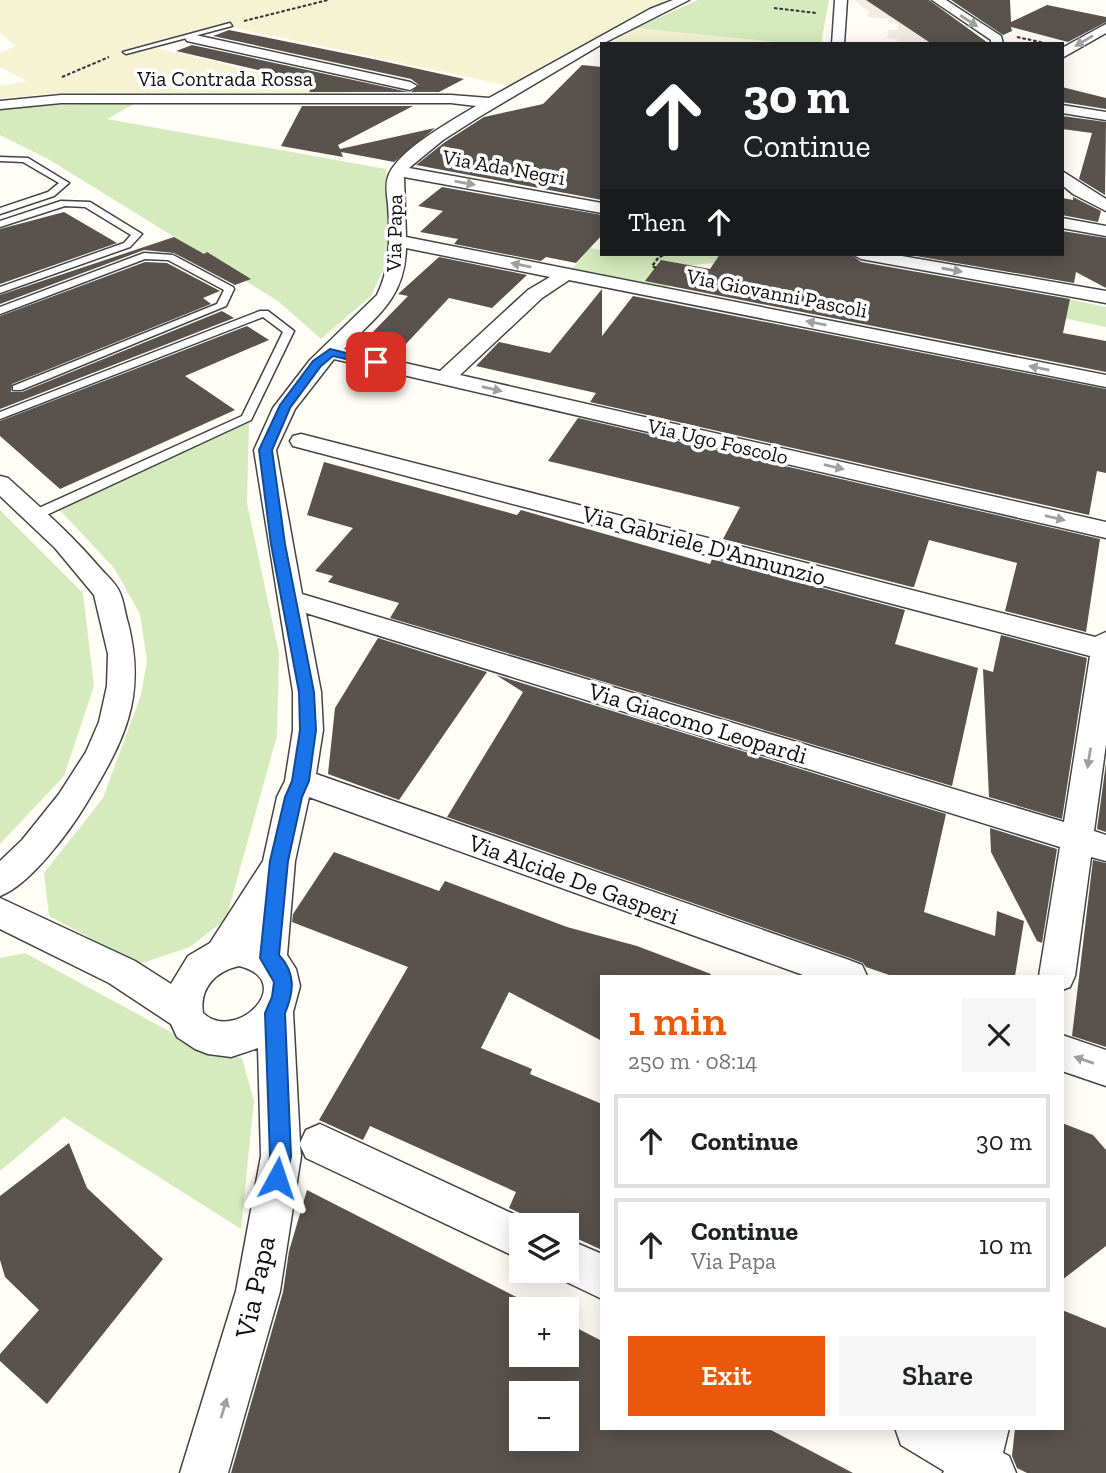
<!DOCTYPE html>
<html lang="en">
<head>
<meta charset="utf-8">
<style>
  :root { --surface:#fff; --page:#f6f6f6; --text:#202124; --muted:#757577; --line:#e0e0e0; --accent:#ea580c }
  body { margin:0; font-family:"Zilla Slab",serif; background:var(--page); color:var(--text); height:100vh; display:flex; flex-direction:column; font-size:26px; white-space:nowrap }
  * { box-sizing:border-box; margin:0 }
  p { font-size:23px; color:var(--muted) }
  .icon { flex:none; width:38px; height:38px; fill:none; stroke:currentColor; stroke-width:2; stroke-linecap:round; stroke-linejoin:round }
  .map { position:relative; flex:1; overflow:hidden }
  .drawer { position:absolute; left:600px; top:975px; width:464px; height:455px; display:flex; flex-direction:column; background:var(--surface); border-radius:0px; box-shadow:0 4px 18px #0003 }
  .drawer>* { flex:none }
  .banner { position:absolute; left:600px; top:42px; width:464px; height:214px; border-radius:0px; box-shadow:0 4px 18px #0003; background:#202124; color:#fff; overflow:hidden }
  .tools { position:absolute; left:509px; top:1213px; display:grid; gap:14px }
  .tools a { display:grid; place-items:center; width:70px; height:70px; border-radius:0px; background:var(--surface); box-shadow:0 4px 18px #0003; font-size:35px }
  .pin { position:absolute; display:grid; place-items:center; width:60px; height:60px; color:#fff; margin:-30px; border-radius:14px; box-shadow:0 4px 10px #0006 }
  .me { position:absolute; width:77px; margin:-38px; rotate:5deg; stroke-linejoin:round; filter:drop-shadow(0 0 5px #0008) }
  .turn { display:flex; align-items:center; gap:24px; height:147px; padding:0 28px; font-size:32px }
  .turn .icon { width:91px; height:91px; stroke-width:2.5 }
  .turn b { display:block; font-size:49px; line-height:60px }
  .then { display:flex; align-items:center; height:66px; padding:0 28px; background:#0003; gap:14px; font-size:26px }
  .round { display:grid; place-items:center; flex:none; width:74px; height:74px; border-radius:0px; background:var(--page) }
  .headline { display:flex; align-items:center; justify-content:space-between; height:119px; padding:0 28px }
  h1 { font-size:42px; font-weight:600; line-height:52px; color:var(--accent) }
  .cta { display:flex; gap:14px; margin-top:auto; padding:14px 28px }
  .cta a { flex:1; height:80px; border-radius:0px; background:var(--accent); color:#fff; font-size:28px; font-weight:600; line-height:80px; text-align:center }
  .cta a+a { background:var(--page); color:var(--text) }
  ul { padding:0; list-style:none }
  li { display:flex; align-items:center; gap:21px; height:94px; margin:0 14px 10px; padding:0 14px; border:4px solid var(--line); border-radius:0px }
  li div { flex:1 }
  li b { display:block; font-size:26px }
  li em { font-style:normal }
  .map>svg:first-child { display:block }
  .farmland { fill:#f6f3d4 }
  .green { fill:#d5ebbd }
  .plaza { fill:#f1ede2 }
  .building { fill:#5a524d; fill-rule:evenodd }
  .lines { fill:none; stroke-linecap:round; stroke-linejoin:round }
  .service-casing { stroke:#444; stroke-width:3 }
  .minor-casing { stroke:#444; stroke-width:3 }
  .path-far1 { stroke:#333; stroke-width:2; stroke-dasharray:3.5 2; stroke-linecap:butt }
  .path { stroke:#333; stroke-width:2.5; stroke-dasharray:3.5 2; stroke-linecap:butt }
  .service { fill:#fff; fill-rule:evenodd }
  .minor { fill:#fff; fill-rule:evenodd }
  .oneway { fill:#a0a0a0 }
  .route { fill:#1a73e8; stroke:#114b97; stroke-width:2 }
  .labels { text-anchor:middle; dominant-baseline:central; stroke-width:7; stroke-linejoin:round; paint-order:stroke }
  .far-street-label { font-size:21px; fill:#111; stroke:#fff }
  .street-label { font-size:24px; fill:#111; stroke:#fff }
  .near-street-label { font-size:28px; fill:#111; stroke:#fff }
</style>
</head>
<body>
<div class="map">
<svg width="1106" height="1473" viewBox="0 0 1106 1473">
  <rect width="100%" height="100%" fill="#fffdf5"/>
  <g class="farmland">
    <polygon points="0,0 668,0 510,86 230,27 152,47 352,94 54,93 0,99 0,86 27,81 0,67 0,53 16,46 0,33"/>
    <polygon points="636,28 796,44 611,44"/>
  </g>
  <g class="green">
    <polygon points="698,0 829,0 821,44 796,44 636,28"/>
    <polygon points="136,103 107,119 386,169 388,260 371,296 321,339 278,301 48,159 0,135 0,110 43,105"/>
    <polygon points="590,248 602,250 602,254 720,254 714,263 683,266 667,288 572,269"/>
    <polygon points="1063,298 1106,307 1106,327 1058,317"/>
    <polygon points="249,422 247,503 279,653 277,736 226,919 190,947 139,964 49,916 44,873 103,798 141,695 147,661 140,614 114,568 58,508"/>
    <polygon points="0,510 83,593 94,686 64,776 0,844"/>
    <polygon points="25,953 202,1049 242,1058 254,1101 241,1229 64,1117 0,1171 0,958"/>
  </g>
  <polygon class="plaza" points="854,0 882,0 959,40 952,44 897,44 897,39 887,38 889,30 897,30 898,24 888,23 888,19 867,17 869,12"/>
  <g class="building">
    <polygon points="866,0 929,0 988,43 932,44"/>
    <polygon points="951,0 1010,0 1011,22 1047,5 1106,17 1106,22 1068,42 1011,27 1012,31 1003,35"/>
    <polygon points="229,30 373,59 464,79 439,92 411,92 419,85 411,79 213,36"/>
    <polygon points="192,45 409,92 309,92 314,83 176,51"/>
    <polygon points="582,65 602,67 602,200 416,165 445,142 484,117 543,104"/>
    <polygon points="1062,87 1106,98 1106,109 1062,102"/>
    <polygon points="302,106 413,106 338,145 340,149 435,128 394,162 341,152 343,157 281,146"/>
    <polygon points="1062,116 1106,122 1105,195 1079,179 1092,133 1062,129"/>
    <polygon points="442,187 602,215 602,235 576,263 546,257 541,261 454,244 458,239 420,232 443,211 418,206"/>
    <polygon points="1073,197 1101,211 1098,222 1062,215 1062,198 1073,200"/>
    <polygon points="64,212 117,243 0,284 0,229"/>
    <polygon points="1062,231 1106,238 1106,288 1076,272 1074,283 904,254 1062,254"/>
    <polygon points="174,237 204,254 207,252 251,279 235,285 174,253 144,250 0,304 0,295"/>
    <polygon points="720,254 850,254 861,262 1070,299 1063,333 1106,341 1106,372 645,281 661,260 710,269"/>
    <polygon points="439,257 527,275 492,308 449,298 404,346 367,338 408,296 398,294"/>
    <polygon points="145,262 167,263 220,291 203,298 211,304 12,384 11,392 22,392 222,311 234,318 0,409 0,316"/>
    <polygon points="602,289 602,336 633,296 1106,389 1106,473 1097,471 1089,515 590,402 596,393 476,366 499,342 550,353"/>
    <polygon points="247,326 269,340 185,376 235,410 60,489 0,436 0,421"/>
    <polygon points="578,418 1100,539 1086,632 1005,611 1017,563 929,540 914,587 912,587 723,539 740,507 548,461"/>
    <polygon points="324,462 517,515 521,510 710,564 712,559 905,610 895,644 978,668 952,786 390,618 399,603 328,582 333,576 315,571 353,528 307,515"/>
    <polygon points="1001,635 1087,658 1062,819 989,797 983,669 993,672"/>
    <polygon points="378,638 487,672 399,800 328,774 335,708"/>
    <polygon points="496,675 946,814 924,912 995,936 997,911 1024,921 1015,976 892,976 866,967 863,963 850,958 447,817 523,692"/>
    <polygon points="1106,763 1106,832 1097,829"/>
    <polygon points="990,828 1057,849 1042,943 1037,941 991,852"/>
    <polygon points="334,852 439,891 445,881 567,927 637,946 711,974 710,976 602,976 602,1041 509,992 481,1048 532,1069 530,1074 602,1104 602,1250 567,1234 567,1225 546,1225 509,1208 516,1192 370,1126 363,1140 319,1120 408,967 292,922 293,914"/>
    <polygon points="1093,860 1106,863 1106,1047 1072,1036"/>
    <polygon points="1062,1123 1093,1135 1106,1150 1106,1246 1062,1280"/>
    <polygon points="69,1143 87,1188 163,1259 47,1404 0,1361 0,1354 39,1310 5,1277 0,1260 0,1196"/>
    <path d="M307 1190 540 1309H522V1354H567V1323L602 1341V1428H767L853 1473H231L283 1292 289 1251ZM522 1393H567V1438H522Z"/>
    <polygon points="1062,1310 1106,1328 1106,1473 1027,1473 1017,1468 1012,1456 1015,1428 1062,1428"/>
  </g>
  <g class="lines">
    <defs>
      <g id="service">
        <polygon points="230,23 232,26 126,54 123,52"/>
        <polygon points="0,157 28,158 69,183 54,196 0,214 0,208 48,192 59,183 23,162 0,161"/>
        <polygon points="61,201 90,202 142,234 130,247 0,293 0,287 124,243 131,235 85,207 65,206 0,227 0,221"/>
        <polygon points="144,253 173,255 233,287 234,289 226,306 21,390 13,390 13,386 217,304 224,290 168,260 145,259 0,314 0,307"/>
        <polygon points="260,311 268,311 294,331 251,420 40,518 30,518 30,512 242,416 283,332 263,317 0,419 0,412"/>
      </g>
      <g id="minor">
        <path d="M673 0H689L602 44 479 117 443 140 409 168 602 203V213L404 177 406 237 1106 375V387L569 280 542 298 460 375 1106 522V538L334 359 295 409 276 450 302 594 1064 822 1090 656 293 446 290 441 293 436 301 434 1095 637 1106 632V744L1094 831 1106 835V861L1091 857 1075 976 1070 987 1062 990V976H1039L1060 847 306 613 321 692 323 730 316 774 849 960 862 965 867 976H806L309 797 295 861 287 955 296 969 300 986 293 1012 300 1143 306 1130 320 1124 537 1225H522V1260L306 1158 300 1145 301 1156 280 1291 228 1473H180L236 1291 261 1156 258 1048 231 1057 208 1054 195 1049 177 1037 171 1024 109 983 0 929V898L135 961 171 984 188 956 210 943 263 861 277 797 285 781 293 730V692L254 450 273 408 310 360 377 295C391 267 390 235 388 204 387 195 385 185 388 177 396 151 453 120 476 106L451 103H61L0 109V101L61 95H451L489 98 650 9ZM406 248 550 277 528 290 440 371 344 349C377 316 405 298 406 248ZM239 966C299 981 236 1044 203 1013 199 988 216 971 239 966Z"/>
        <polygon points="835,0 847,0 844,44 832,44"/>
        <polygon points="932,0 946,0 1001,36 1003,44 991,44 991,40"/>
        <polygon points="1106,24 1106,33 1062,58 1062,48"/>
        <polygon points="191,34 410,82 417,86 410,90 187,41 185,38"/>
        <polygon points="1062,105 1106,112 1106,120 1062,113"/>
        <polygon points="1062,171 1106,199 1106,211 1073,194 1062,185"/>
        <polygon points="1062,218 1106,226 1106,236 1062,228"/>
        <polygon points="852,254 890,254 1106,291 1106,303 861,259"/>
        <path d="M0 476 8 478C40 507 72 535 100 568 106 575 116 583 120 593 124 602 125 614 128 623 147 698 124 741 86 804 70 831 29 886 0 896V861L22 840 59 794 86 752 99 722 107 686 108 654 94 595 55 548 0 496Z"/>
        <polygon points="1062,1035 1106,1050 1106,1086 1062,1071"/>
        <polygon points="567,1239 602,1254 602,1299 552,1275 550,1270 567,1270"/>
        <polygon points="895,1428 1009,1428 1003,1453 1009,1456 1016,1473 943,1473 944,1471 901,1445"/>
      </g>
    </defs>
    <use href="#service" class="service-casing"/>
    <use href="#minor" class="minor-casing"/>
    <g class="path-far1">
      <polyline points="774,8 816,13"/>
      <polyline points="244,21 328,0"/>
      <polyline points="1017,37 1049,44"/>
      <polyline points="62,77 109,57"/>
    </g>
    <polyline class="path" points="656,268 652,266 659,257 666,254"/>
    <use href="#service" class="service"/>
    <use href="#minor" class="minor"/>
  </g>
  <defs><path id="oneway-solid" d="M-6-.8H1V-3.2L6.5 0L1 3.2V.8H-6Z" transform="scale(1.75)"/></defs>
  <g class="oneway">
    <use href="#oneway-solid" transform="translate(969 21) rotate(33)"/>
    <use href="#oneway-solid" transform="translate(1084 41) rotate(149)"/>
    <use href="#oneway-solid" transform="translate(465 183) rotate(10)"/>
    <use href="#oneway-solid" transform="translate(521 265) rotate(-169)"/>
    <use href="#oneway-solid" transform="translate(952 270) rotate(10)"/>
    <use href="#oneway-solid" transform="translate(816 323) rotate(-169)"/>
    <use href="#oneway-solid" transform="translate(1039 368) rotate(-169)"/>
    <use href="#oneway-solid" transform="translate(492 389) rotate(13)"/>
    <use href="#oneway-solid" transform="translate(834 467) rotate(13)"/>
    <use href="#oneway-solid" transform="translate(1055 518) rotate(13)"/>
    <use href="#oneway-solid" transform="translate(1089 758) rotate(99)"/>
    <use href="#oneway-solid" transform="translate(1084 1060) rotate(-161)"/>
    <use href="#oneway-solid" transform="translate(224 1408) rotate(-73)"/>
  </g>
  <path class="route" d="M330 349 382 362 376 366 333 356 321 366 290 408 272 450 285 544 314 692 316 730 309 781 302 797 288 861 279 955C296 973 294 992 285 1013L291 1156 285 1186 277 1189 269 1186 266 1178 270 1156 265 1013 272 997 274 982 260 958 270 861 285 797 292 781 300 730 299 692 271 544 259 450 280 405 313 361Z"/>
  <g class="labels">
    <g class="far-street-label">
      <text x="225" y="78">Via Contrada Rossa</text>
      <text transform="translate(504 167) rotate(10)">Via Ada Negri</text>
      <text transform="translate(394 233) rotate(-89)">Via Papa</text>
      <text transform="translate(777 293) rotate(11)">Via Giovanni Pascoli</text>
      <text transform="translate(718 441) rotate(13)">Via Ugo Foscolo</text>
    </g>
    <g class="street-label">
      <text transform="translate(704 545) rotate(15)">Via Gabriele D'Annunzio</text>
      <text transform="translate(698 723) rotate(17)">Via Giacomo Leopardi</text>
      <text transform="translate(574 879) rotate(20)">Via Alcide De Gasperi</text>
    </g>
    <g class="near-street-label">
      <text transform="translate(255 1287) rotate(-78)">Via Papa</text>
    </g>
  </g>
</svg>
<div class="tools">
<a><svg class="icon" aria-label="layers" viewBox="0 0 24 24"><path d="M12 4l9 5-9 5-9-5zM3 14l9 5 9-5"/></svg></a>
<a>+</a>
<a>−</a>
</div>
<div class="pin" style="left:376px;top:362px;background:#d93025"><svg class="icon" aria-label="arrive" viewBox="0 0 24 24"><path d="M6 21V4h12l-3 4 3 4H6"/></svg></div>
<svg class="me" style="left:277px;top:1178px" viewBox="-20 -20 40 40"><path d="M0-17L14 15 0 8-14 15z" fill="#1a73e8" stroke="#fff" stroke-width="4"/></svg>
<div class="banner">
<div class="turn"><svg class="icon" aria-label="ahead" viewBox="0 0 24 24"><path d="M12 20V5M6 11l6-6 6 6"/></svg><div><b>30 m</b>Continue</div></div>
<div class="then">Then<svg class="icon" aria-label="ahead" viewBox="0 0 24 24"><path d="M12 20V5M6 11l6-6 6 6"/></svg></div>
</div>
<section class="drawer">
<div class="headline"><div><h1>1 min</h1><p>250 m · 08:14</p></div><a class="round"><svg class="icon" aria-label="close" viewBox="0 0 24 24"><path d="M6 6l12 12M18 6L6 18"/></svg></a></div>
<ul>
<li><svg class="icon" aria-label="ahead" viewBox="0 0 24 24"><path d="M12 20V5M6 11l6-6 6 6"/></svg><div><b>Continue</b></div><em>30 m</em></li>
<li><svg class="icon" aria-label="ahead" viewBox="0 0 24 24"><path d="M12 20V5M6 11l6-6 6 6"/></svg><div><b>Continue</b><p>Via Papa</p></div><em>10 m</em></li>
</ul>
<div class="cta"><a>Exit</a><a>Share</a></div>
</section>
</div>
</body>
</html>
